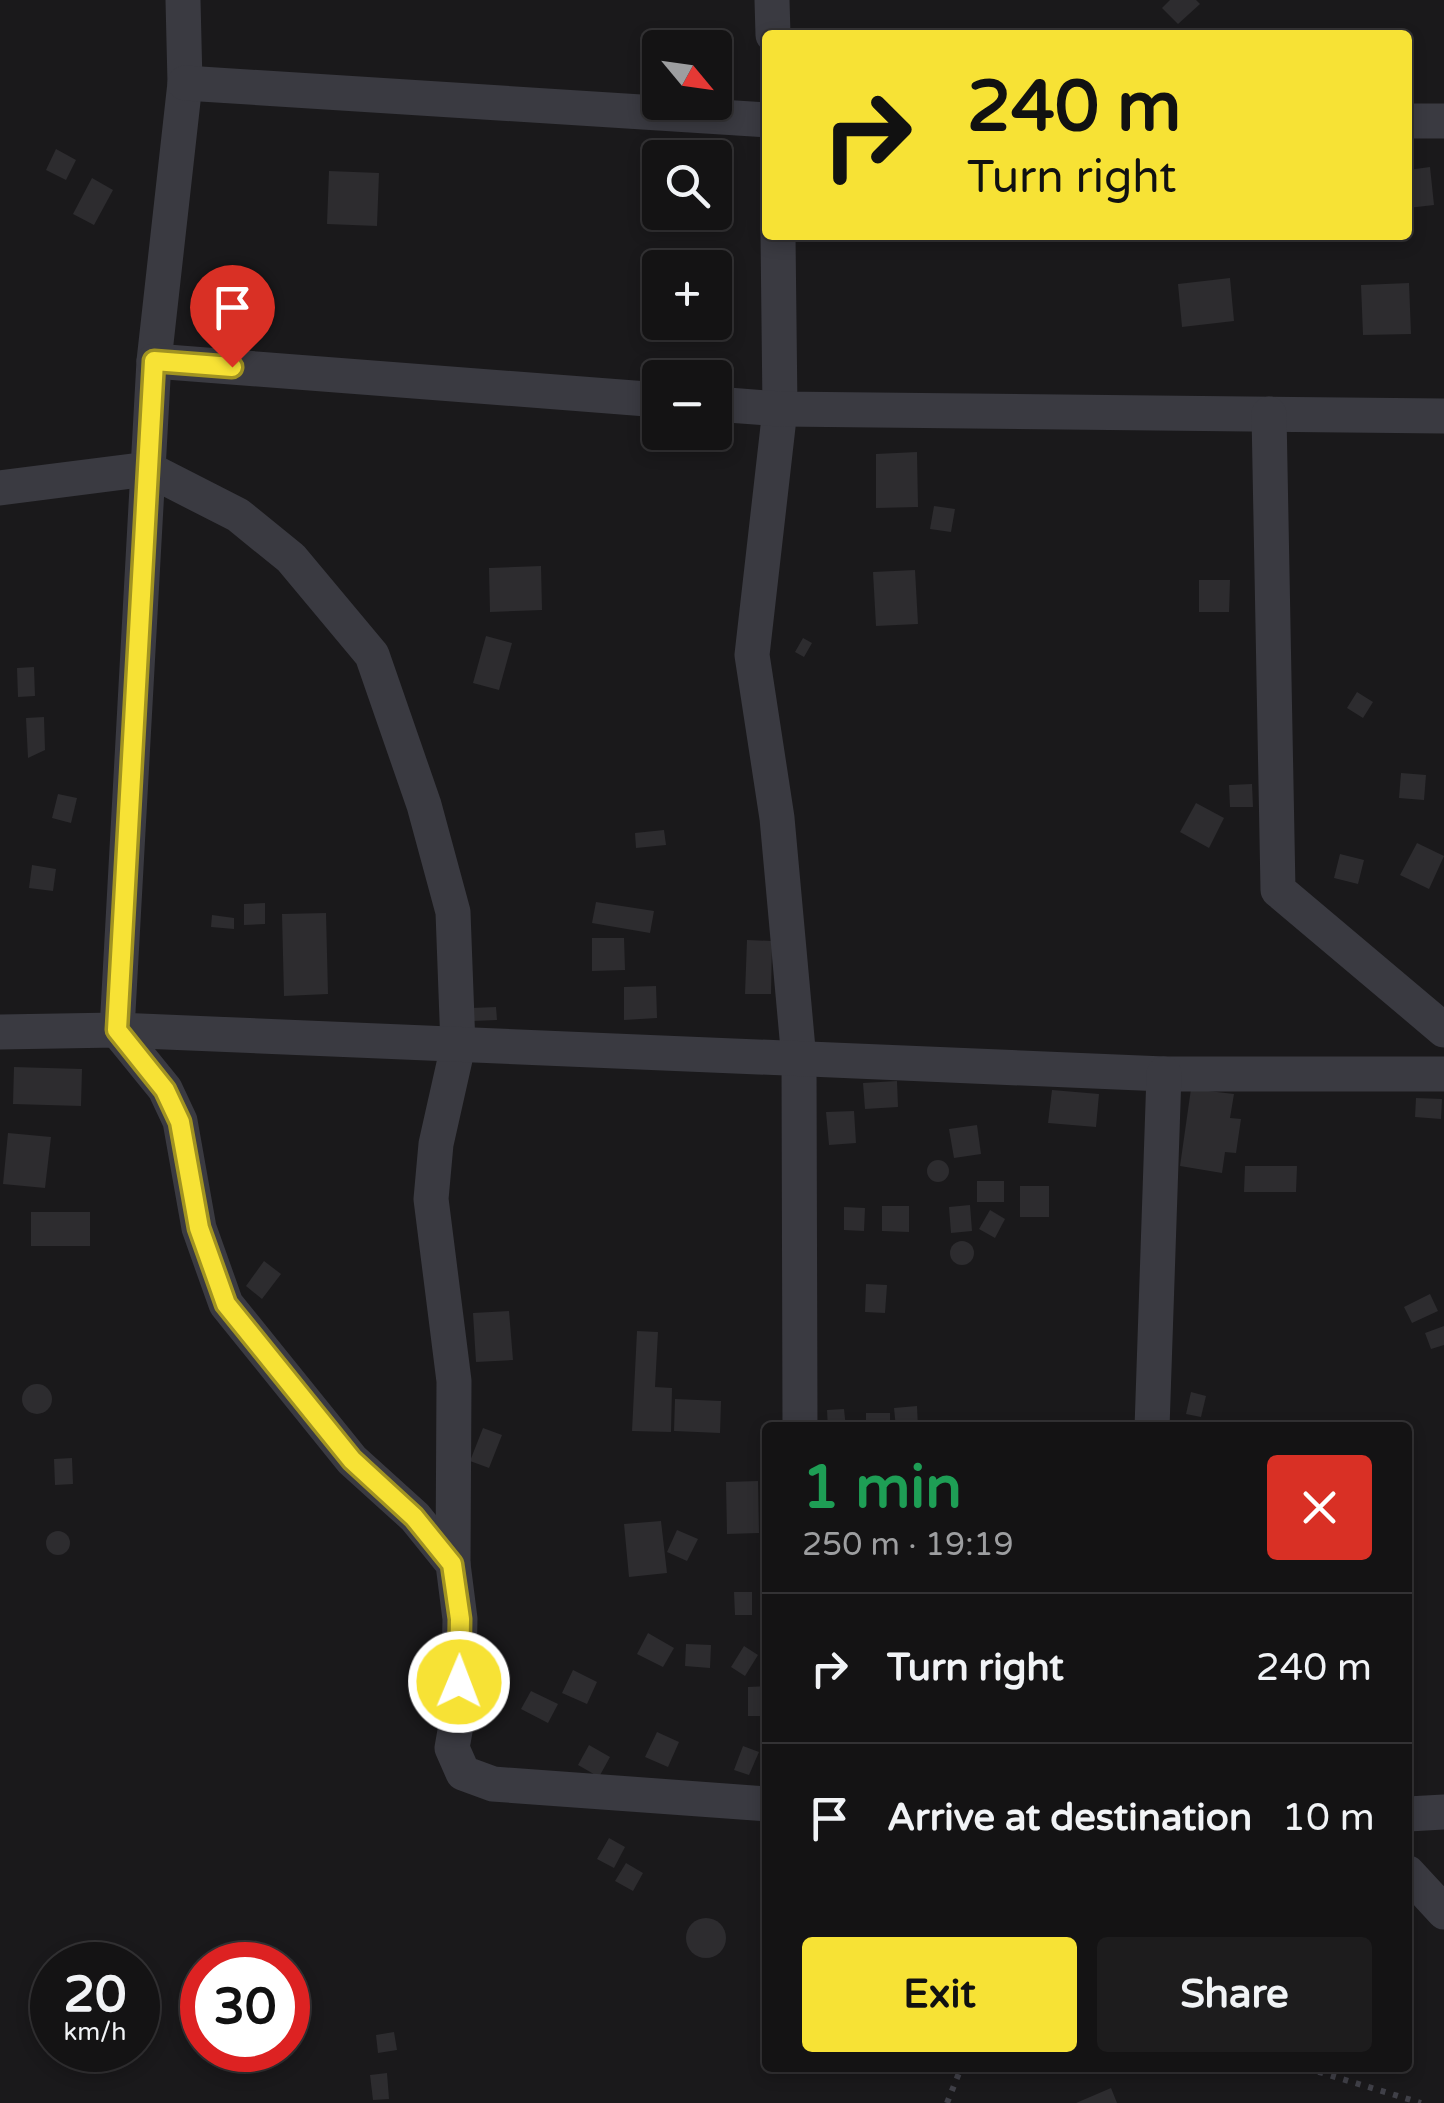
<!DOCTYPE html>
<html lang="en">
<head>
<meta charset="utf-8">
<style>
  :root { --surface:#141314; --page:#1d1c1d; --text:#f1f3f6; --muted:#9d9ea0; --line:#333234; --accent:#f7e235 }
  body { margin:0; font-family:"Varela Round",sans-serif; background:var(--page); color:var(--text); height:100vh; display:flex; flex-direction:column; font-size:38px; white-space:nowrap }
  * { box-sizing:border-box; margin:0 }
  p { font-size:32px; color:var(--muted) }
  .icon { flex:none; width:55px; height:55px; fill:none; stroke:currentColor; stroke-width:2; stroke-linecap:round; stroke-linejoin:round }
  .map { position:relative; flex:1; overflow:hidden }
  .sheet { position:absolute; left:762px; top:1422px; width:650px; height:650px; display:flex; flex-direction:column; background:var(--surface); border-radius:10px; box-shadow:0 5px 15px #0003,0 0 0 2px var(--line) }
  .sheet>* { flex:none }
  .hud { position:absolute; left:762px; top:30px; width:650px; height:210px; border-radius:10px; box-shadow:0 5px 15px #0003,0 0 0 2px var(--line); background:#f7e235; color:#111; overflow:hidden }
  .needle { width:65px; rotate:119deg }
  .tools { position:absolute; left:642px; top:30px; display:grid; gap:20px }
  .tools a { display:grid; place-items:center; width:90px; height:90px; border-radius:10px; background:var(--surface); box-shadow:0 5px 15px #0003,0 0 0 2px var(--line); font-size:50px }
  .speed { position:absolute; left:30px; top:1942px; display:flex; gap:20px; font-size:50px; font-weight:700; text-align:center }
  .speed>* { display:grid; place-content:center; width:130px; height:130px; border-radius:50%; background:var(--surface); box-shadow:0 5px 15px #0003,0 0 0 2px var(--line); line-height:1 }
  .speed small { font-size:25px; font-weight:400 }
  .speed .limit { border:15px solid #d22; background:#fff; color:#111 }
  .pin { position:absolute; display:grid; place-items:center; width:85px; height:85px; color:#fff; margin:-102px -42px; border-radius:50% 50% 50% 0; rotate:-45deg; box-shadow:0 0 10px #0007 }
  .pin .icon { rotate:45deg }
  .me { position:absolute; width:110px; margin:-55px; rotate:1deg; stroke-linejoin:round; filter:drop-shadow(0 0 8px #0008) }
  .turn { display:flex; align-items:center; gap:35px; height:210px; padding:0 40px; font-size:45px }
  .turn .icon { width:130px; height:130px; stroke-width:2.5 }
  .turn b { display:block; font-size:70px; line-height:85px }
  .round { display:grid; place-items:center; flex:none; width:105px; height:105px; border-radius:10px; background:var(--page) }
  .headline { display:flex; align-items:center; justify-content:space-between; height:170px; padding:0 40px }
  h1 { font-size:60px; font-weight:700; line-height:75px; color:#1e9e55 }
  .cta { display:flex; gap:20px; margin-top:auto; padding:20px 40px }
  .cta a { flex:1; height:115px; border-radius:10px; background:var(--accent); color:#111; font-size:40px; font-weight:700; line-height:115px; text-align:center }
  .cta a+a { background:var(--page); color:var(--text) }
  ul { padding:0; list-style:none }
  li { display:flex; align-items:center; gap:30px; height:150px; padding:0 40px; border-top:2px solid var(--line) }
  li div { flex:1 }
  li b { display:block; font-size:38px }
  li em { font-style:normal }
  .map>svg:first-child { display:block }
  .building { fill:#2d2c2f }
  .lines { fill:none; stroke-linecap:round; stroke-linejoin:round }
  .path { stroke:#404048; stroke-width:6; stroke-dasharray:5 8; stroke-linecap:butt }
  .minor { stroke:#3a3a41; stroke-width:35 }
  .route-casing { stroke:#a19322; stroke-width:25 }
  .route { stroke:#f7e235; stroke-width:18 }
</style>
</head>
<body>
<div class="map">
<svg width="1444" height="2103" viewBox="0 0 1444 2103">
  <rect width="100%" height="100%" fill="#1a191b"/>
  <g class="building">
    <polygon points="1170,0 1196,0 1200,4 1178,24 1162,8"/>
    <polygon points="56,149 76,160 66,180 46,170"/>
    <polygon points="1430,167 1434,205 1408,208 1408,170"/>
    <polygon points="329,171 379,173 377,226 327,224"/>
    <polygon points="92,178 113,190 94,225 73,214"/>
    <polygon points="1230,278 1234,321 1182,327 1178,284"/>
    <polygon points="1409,283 1411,334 1363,335 1361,285"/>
    <polygon points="917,452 918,507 876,508 876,454"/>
    <polygon points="934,506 955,509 951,532 930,529"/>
    <polygon points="541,566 542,610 490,612 489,568"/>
    <polygon points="915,570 918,624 876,626 873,572"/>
    <polygon points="1199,580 1230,580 1229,612 1199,612"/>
    <polygon points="486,636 512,643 499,690 473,683"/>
    <polygon points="803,638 812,643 804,657 795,652"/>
    <polygon points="34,667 35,696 18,697 17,668"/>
    <polygon points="1357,692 1373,702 1363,718 1347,708"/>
    <polygon points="44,717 45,750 28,758 26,718"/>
    <polygon points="1401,773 1426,775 1424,800 1399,798"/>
    <polygon points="1252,784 1253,807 1230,807 1229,785"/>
    <polygon points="58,794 77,798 71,823 52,818"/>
    <polygon points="1196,803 1224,818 1209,848 1180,832"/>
    <polygon points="664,830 666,845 636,848 635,833"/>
    <polygon points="1417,843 1444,856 1429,889 1400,875"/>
    <polygon points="1340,854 1364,860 1358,884 1334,878"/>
    <polygon points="32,865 56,869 53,891 29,888"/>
    <polygon points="596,902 654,911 650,933 592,923"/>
    <polygon points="265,903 265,924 244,925 244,904"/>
    <polygon points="326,913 328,994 284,996 282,914"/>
    <polygon points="212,915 234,918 234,929 211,927"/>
    <polygon points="592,938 624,938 625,970 592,971"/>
    <polygon points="747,940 772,941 771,994 745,994"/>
    <polygon points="656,986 657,1018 624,1020 624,987"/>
    <polygon points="496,1007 497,1020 472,1021 471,1008"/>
    <polygon points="14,1067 82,1069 81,1106 13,1104"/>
    <polygon points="897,1081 898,1107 865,1109 863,1083"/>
    <polygon points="1191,1089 1234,1094 1230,1118 1241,1119 1236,1153 1225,1152 1222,1173 1180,1166"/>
    <polygon points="1052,1090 1099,1094 1096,1127 1048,1123"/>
    <polygon points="1416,1098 1442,1099 1441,1119 1415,1117"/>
    <polygon points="854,1111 856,1143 829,1145 826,1112"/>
    <polygon points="977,1125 981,1154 954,1158 949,1129"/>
    <polygon points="8,1133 51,1137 45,1188 3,1184"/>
    <circle cx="938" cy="1171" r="11"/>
    <polygon points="1245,1166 1297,1166 1296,1192 1244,1192"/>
    <rect x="977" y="1181" width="27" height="21"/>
    <rect x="1020" y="1186" width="29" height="31"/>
    <polygon points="970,1205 972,1231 951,1233 949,1207"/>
    <polygon points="882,1206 909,1206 909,1232 882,1231"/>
    <polygon points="844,1207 865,1208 864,1231 844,1230"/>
    <polygon points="990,1210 1005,1219 995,1238 979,1229"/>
    <rect x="31" y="1212" width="59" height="34"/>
    <circle cx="962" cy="1253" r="12"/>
    <polygon points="264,1261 281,1274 262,1299 246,1286"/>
    <polygon points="866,1284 887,1285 885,1313 865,1312"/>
    <polygon points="1430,1294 1438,1311 1412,1323 1404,1307"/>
    <polygon points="509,1311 513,1360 476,1362 473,1313"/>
    <polygon points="1444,1326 1444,1345 1431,1349 1425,1333"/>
    <polygon points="637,1331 658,1332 655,1387 672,1388 671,1432 632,1431"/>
    <circle cx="37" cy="1399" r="15"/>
    <polygon points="1191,1392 1206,1396 1201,1417 1186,1414"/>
    <polygon points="675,1399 721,1401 720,1433 674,1431"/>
    <polygon points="917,1406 918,1428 896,1428 894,1408"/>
    <polygon points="844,1409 846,1428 828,1428 827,1410"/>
    <rect x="866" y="1413" width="24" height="15"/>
    <polygon points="483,1428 502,1435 489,1468 470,1461"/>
    <polygon points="72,1458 73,1484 55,1485 54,1459"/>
    <polygon points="758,1481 759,1533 727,1534 726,1482"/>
    <polygon points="661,1521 667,1573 629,1577 624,1524"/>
    <polygon points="677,1530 698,1539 687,1561 667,1552"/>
    <circle cx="58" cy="1543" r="12"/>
    <polygon points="734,1592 752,1592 752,1615 735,1615"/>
    <polygon points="648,1633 674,1648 663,1667 637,1654"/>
    <polygon points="686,1644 711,1645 710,1668 685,1666"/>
    <polygon points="744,1646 758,1655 745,1676 731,1667"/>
    <polygon points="573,1670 597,1682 587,1704 562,1693"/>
    <polygon points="768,1686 768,1716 748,1716 748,1687"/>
    <polygon points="531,1691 558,1704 548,1723 521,1709"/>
    <polygon points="657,1732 679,1742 668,1767 645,1757"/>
    <polygon points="589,1745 610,1757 599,1777 578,1765"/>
    <polygon points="743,1746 759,1752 749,1775 734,1770"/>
    <polygon points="609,1838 625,1847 614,1868 597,1859"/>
    <polygon points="626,1863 643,1873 633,1891 615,1881"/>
    <circle cx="706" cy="1938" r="20"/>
    <polygon points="394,2032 397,2050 378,2053 376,2035"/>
    <polygon points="387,2073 389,2099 373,2100 370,2075"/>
    <polygon points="1111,2088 1117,2103 1076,2103"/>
  </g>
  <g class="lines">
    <g class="path">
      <polyline points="1306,2068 1421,2103"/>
      <polyline points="947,2103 961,2068"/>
    </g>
    <g class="minor">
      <polyline points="183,0 185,83 154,361 117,1030 165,1089 180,1121 199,1228 226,1304 352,1460 415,1517 453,1564 460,1619 458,1714 452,1748 463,1773 493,1784 768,1804"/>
      <polyline points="772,0 773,35"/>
      <polyline points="185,83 768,120"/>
      <polyline points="1408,121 1444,121"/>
      <polyline points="778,235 780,409 752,655 777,818 799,1060 800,1428"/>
      <polyline points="154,361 660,400"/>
      <polyline points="715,404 780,409 1444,416"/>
      <polyline points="1269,414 1278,890 1444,1030"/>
      <polyline points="0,488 148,469 238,515 291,558 372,655 424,805 453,912 458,1046 436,1144 431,1199 454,1381 453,1564"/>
      <polyline points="0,1032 117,1030 1164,1074 1444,1074"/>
      <polyline points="1152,1428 1164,1074"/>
      <polyline points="1408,1814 1444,1812"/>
      <polyline points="1408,1873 1444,1912"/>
    </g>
  </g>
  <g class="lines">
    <defs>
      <polyline id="route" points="232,367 154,361 117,1030 165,1090 180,1122 199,1228 226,1304 352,1460 414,1517 452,1564 460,1619 459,1682"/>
    </defs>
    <use href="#route" class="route-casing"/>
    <use href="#route" class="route"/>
  </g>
</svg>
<div class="tools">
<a><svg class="needle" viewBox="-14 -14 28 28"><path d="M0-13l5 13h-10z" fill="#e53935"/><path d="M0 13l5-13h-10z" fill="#9d9ea0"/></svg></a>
<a><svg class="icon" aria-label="search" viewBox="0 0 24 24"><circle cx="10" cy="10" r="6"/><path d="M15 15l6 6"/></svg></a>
<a>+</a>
<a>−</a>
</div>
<div class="speed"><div>20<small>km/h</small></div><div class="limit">30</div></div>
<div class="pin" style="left:232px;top:367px;background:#d93025"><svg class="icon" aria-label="arrive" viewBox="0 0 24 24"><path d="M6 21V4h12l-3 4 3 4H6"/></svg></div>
<svg class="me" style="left:459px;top:1682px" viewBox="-20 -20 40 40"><circle r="17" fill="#f7e235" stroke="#fff" stroke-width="3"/><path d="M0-11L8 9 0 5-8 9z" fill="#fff"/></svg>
<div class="hud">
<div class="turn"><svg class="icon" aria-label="right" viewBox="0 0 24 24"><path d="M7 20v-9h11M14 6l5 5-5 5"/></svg><div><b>240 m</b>Turn right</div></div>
</div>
<section class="sheet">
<div class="headline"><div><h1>1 min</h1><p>250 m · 19:19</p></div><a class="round" style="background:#d93025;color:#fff"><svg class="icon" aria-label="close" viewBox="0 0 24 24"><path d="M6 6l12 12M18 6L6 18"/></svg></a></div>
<ul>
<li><svg class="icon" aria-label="right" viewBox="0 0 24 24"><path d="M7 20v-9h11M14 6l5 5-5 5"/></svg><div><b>Turn right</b></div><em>240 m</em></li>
<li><svg class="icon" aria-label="arrive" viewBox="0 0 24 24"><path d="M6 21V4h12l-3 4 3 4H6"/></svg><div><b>Arrive at destination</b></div><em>10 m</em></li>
</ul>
<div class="cta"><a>Exit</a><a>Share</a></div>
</section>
</div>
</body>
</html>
